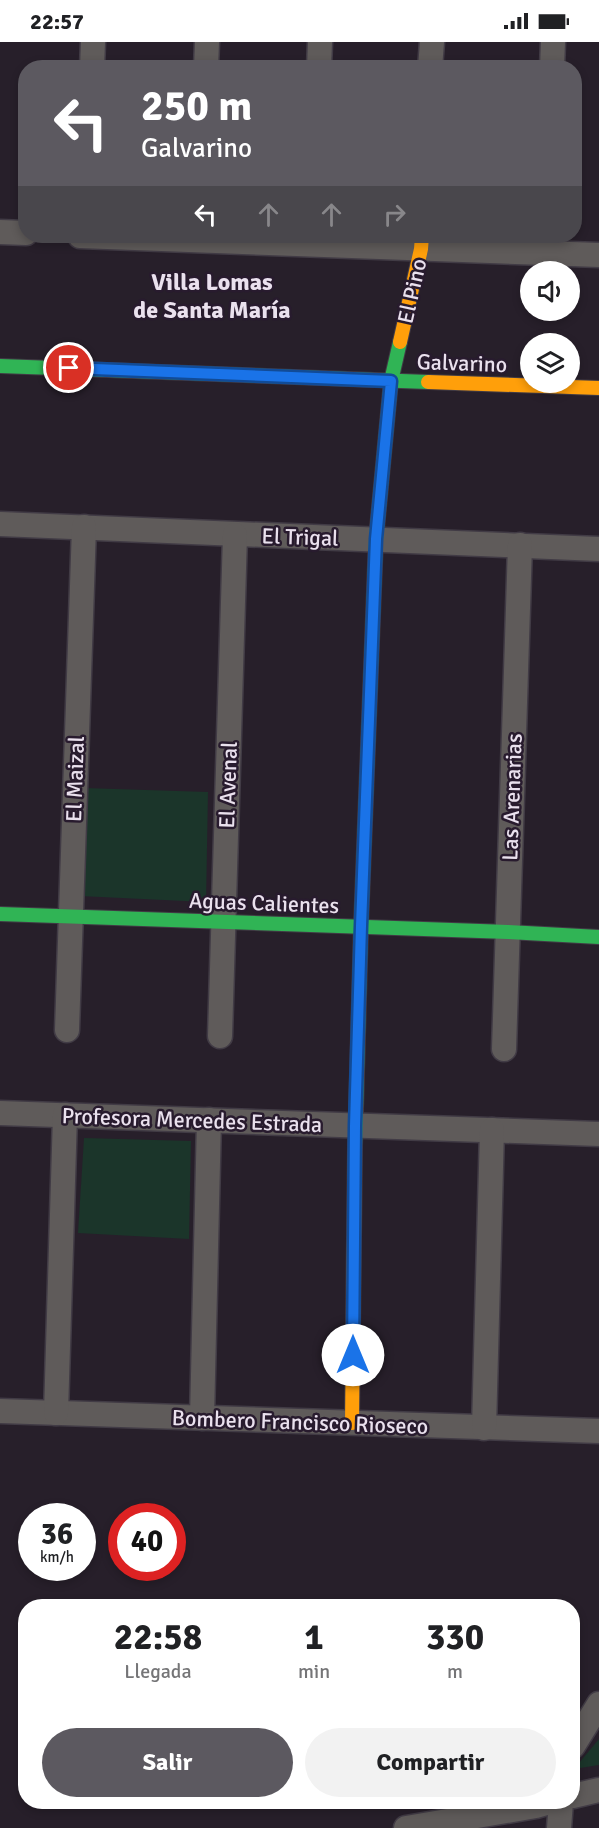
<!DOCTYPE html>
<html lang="es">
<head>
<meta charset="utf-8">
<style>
  :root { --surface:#fff; --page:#f2f2f2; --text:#202124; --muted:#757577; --accent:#5c5960 }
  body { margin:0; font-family:Signika,sans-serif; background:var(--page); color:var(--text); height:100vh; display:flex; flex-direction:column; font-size:22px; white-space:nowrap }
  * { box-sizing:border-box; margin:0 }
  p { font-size:20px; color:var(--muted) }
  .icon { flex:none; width:33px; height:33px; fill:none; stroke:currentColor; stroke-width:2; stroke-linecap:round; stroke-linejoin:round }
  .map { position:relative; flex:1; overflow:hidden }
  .side { position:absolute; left:18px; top:1557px; width:562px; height:210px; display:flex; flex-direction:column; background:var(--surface); border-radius:24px; box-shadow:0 3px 9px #0003 }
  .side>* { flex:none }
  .top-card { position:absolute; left:18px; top:18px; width:564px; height:183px; border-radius:24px; box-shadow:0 3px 9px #0003; background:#5c5960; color:#fff; overflow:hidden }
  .buttons { position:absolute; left:520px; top:219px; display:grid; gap:12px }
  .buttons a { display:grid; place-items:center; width:60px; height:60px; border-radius:50%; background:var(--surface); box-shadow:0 3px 9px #0003; font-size:30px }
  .speed { position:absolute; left:18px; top:1461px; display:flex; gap:12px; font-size:30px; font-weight:700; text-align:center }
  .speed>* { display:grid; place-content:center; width:78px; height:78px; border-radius:50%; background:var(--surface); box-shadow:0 3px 9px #0003; line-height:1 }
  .speed small { font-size:15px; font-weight:400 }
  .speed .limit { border:9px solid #d22; background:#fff; color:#111 }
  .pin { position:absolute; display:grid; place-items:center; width:51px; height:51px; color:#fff; margin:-26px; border:3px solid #fff; border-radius:50%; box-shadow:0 2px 6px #0007 }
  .me { position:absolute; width:66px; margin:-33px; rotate:0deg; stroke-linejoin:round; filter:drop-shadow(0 0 4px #0008) }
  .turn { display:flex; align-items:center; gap:21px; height:126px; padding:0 24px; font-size:27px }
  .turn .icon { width:78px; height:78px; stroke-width:2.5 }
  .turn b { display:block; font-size:42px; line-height:51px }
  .lanes { display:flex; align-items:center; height:57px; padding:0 24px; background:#0003; justify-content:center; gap:30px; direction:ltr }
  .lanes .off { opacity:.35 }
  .eta { display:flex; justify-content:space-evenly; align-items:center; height:102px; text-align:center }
  .eta b { font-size:36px; font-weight:700; line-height:42px }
  .action { display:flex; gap:12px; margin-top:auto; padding:12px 24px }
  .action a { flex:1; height:69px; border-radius:36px; background:var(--accent); color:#fff; font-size:24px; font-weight:700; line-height:69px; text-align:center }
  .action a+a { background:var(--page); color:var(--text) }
  .status { display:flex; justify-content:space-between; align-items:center; height:42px; padding:0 30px; background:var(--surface); direction:ltr }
  .status svg { height:16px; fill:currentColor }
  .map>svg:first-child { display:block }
  .green { fill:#1b352a }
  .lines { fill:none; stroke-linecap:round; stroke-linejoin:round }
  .street-casing { stroke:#413b45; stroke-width:27 }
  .fast-casing { stroke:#413b45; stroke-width:16 }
  .slow-casing { stroke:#413b45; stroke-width:16 }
  .street { stroke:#5f5b5a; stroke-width:24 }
  .fast { stroke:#30b455; stroke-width:14 }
  .slow { stroke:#ff9f0a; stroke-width:14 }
  .route-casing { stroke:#114b97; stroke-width:15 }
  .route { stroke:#1a73e8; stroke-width:10 }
  .labels { text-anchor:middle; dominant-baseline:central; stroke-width:5; stroke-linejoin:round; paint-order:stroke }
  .street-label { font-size:22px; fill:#eae1ee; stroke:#281b2e }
  .neighbourhood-label { font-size:24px; font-weight:bold; fill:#eae1ee; stroke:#281b2e }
</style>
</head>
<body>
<div class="status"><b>22:57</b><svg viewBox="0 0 49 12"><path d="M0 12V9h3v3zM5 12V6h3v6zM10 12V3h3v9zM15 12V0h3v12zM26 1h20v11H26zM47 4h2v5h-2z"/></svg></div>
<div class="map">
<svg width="599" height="1786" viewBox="0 0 599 1786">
  <rect width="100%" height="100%" fill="#271f2a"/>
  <g class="green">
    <polygon points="84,746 208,750 206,860 80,854"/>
    <polygon points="84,1096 191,1099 189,1197 78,1191"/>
    <polygon points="599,1697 599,1723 574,1727"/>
  </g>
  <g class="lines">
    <defs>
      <g id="street">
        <polyline points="92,26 93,0"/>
        <polyline points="206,26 207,0"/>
        <polyline points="319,26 320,0"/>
        <polyline points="430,26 432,0"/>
        <polyline points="552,26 553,0"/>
        <polyline points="0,190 26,191"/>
        <polyline points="80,194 599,213"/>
        <polyline points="0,482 599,507"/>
        <polyline points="67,988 84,485"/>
        <polyline points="220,994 235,493"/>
        <polyline points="504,1007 520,503"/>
        <polyline points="0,1071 599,1092"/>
        <polyline points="0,1369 599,1389"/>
        <polyline points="56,1371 65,1073"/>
        <polyline points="202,1376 209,1078"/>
        <polyline points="484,1386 492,1088"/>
        <polyline points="573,1704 599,1662"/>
        <polyline points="573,1754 599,1748"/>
        <polyline points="406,1786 536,1764 550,1760"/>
        <polyline points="559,1786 561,1760"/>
      </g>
      <g id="fast">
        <polyline points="0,324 428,340"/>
        <polyline points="0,872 508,890 599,895"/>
        <polyline points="355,1104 361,884 376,497 391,339 400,300"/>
      </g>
      <g id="slow">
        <polyline points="400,300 421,207 422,194"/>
        <polyline points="428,340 599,346"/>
        <polyline points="352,1381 355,1104"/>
      </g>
    </defs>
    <use href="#street" class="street-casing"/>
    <use href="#fast" class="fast-casing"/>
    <use href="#slow" class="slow-casing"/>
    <use href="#street" class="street"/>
    <use href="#fast" class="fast"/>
    <use href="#slow" class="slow"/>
  </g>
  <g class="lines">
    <defs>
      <polyline id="route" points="69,326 391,339 376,497 361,884 355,1084 353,1313"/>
    </defs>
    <use href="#route" class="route-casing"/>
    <use href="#route" class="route"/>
  </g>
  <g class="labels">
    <g class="street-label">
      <text transform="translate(412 249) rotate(-77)">El Pino</text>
      <text transform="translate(462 321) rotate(2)">Galvarino</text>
      <text transform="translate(300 495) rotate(2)">El Trigal</text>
      <text transform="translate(75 737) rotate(-88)">El Maizal</text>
      <text transform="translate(228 743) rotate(-88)">El Avenal</text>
      <text transform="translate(512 755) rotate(-88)">Las Arenarias</text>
      <text transform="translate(264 861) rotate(2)">Aguas Calientes</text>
      <text transform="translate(192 1078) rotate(2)">Profesora Mercedes Estrada</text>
      <text transform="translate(300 1380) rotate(2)">Bombero Francisco Rioseco</text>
    </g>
    <g class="neighbourhood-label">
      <text x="212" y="240">Villa Lomas<tspan x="212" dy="28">de Santa María</tspan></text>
    </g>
  </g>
</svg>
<div class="buttons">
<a><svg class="icon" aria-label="sound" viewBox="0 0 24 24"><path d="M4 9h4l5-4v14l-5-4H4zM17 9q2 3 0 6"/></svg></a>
<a><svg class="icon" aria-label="layers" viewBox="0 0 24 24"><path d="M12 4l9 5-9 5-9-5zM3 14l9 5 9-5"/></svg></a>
</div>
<div class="speed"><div>36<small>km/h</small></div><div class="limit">40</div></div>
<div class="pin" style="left:69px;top:326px;background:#d93025"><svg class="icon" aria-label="arrive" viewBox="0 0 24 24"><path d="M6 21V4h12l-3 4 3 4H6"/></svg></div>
<svg class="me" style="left:353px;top:1313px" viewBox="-20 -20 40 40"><circle r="19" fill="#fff"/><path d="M0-13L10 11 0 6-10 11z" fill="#1a73e8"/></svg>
<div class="top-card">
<div class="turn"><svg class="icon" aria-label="left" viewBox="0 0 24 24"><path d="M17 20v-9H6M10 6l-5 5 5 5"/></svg><div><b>250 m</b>Galvarino</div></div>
<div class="lanes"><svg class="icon" aria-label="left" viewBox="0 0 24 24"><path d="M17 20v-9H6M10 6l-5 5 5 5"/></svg><svg class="icon off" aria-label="ahead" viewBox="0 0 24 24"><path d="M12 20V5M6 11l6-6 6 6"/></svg><svg class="icon off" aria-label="ahead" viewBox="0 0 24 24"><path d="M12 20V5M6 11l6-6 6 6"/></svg><svg class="icon off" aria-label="right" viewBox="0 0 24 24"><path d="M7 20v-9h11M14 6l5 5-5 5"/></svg></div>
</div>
<section class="side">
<div class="eta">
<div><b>22:58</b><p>Llegada</p></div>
<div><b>1</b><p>min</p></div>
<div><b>330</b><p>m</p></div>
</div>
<div class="action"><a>Salir</a><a>Compartir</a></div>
</section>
</div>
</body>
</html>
